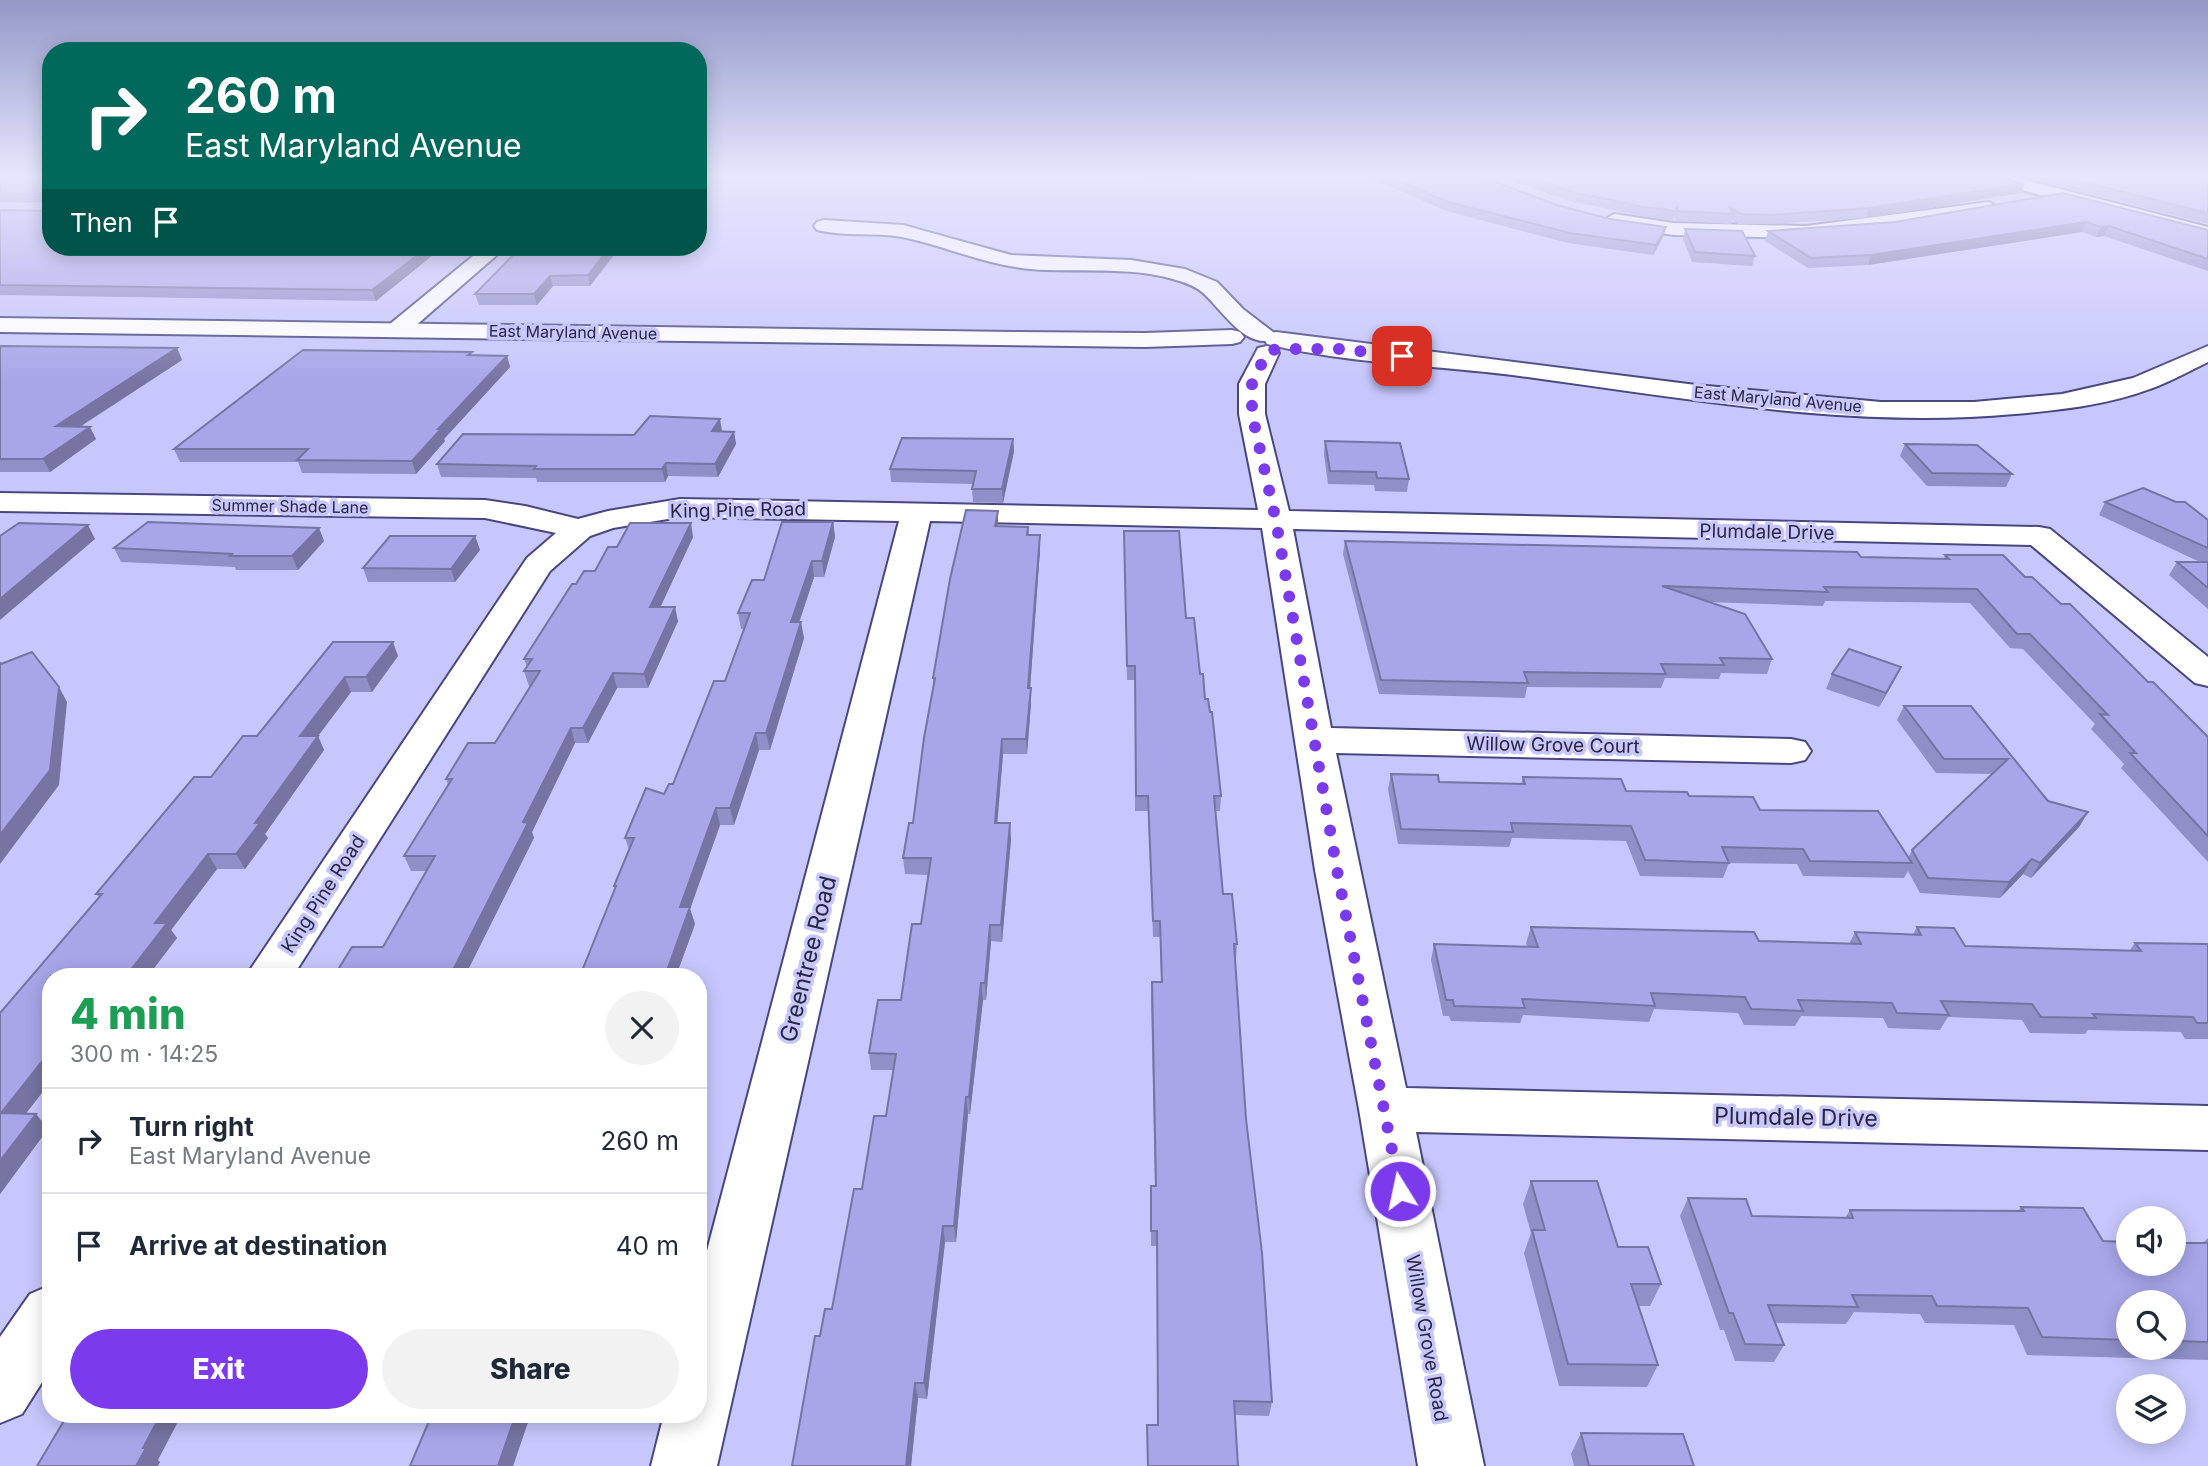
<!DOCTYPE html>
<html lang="en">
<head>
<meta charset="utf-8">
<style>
  :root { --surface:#fff; --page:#f2f2f3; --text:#1f2937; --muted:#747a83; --line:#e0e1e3; --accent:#7c3aed }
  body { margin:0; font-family:Inter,sans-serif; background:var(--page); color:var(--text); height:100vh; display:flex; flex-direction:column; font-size:26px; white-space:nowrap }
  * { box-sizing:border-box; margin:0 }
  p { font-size:23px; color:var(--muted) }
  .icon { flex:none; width:38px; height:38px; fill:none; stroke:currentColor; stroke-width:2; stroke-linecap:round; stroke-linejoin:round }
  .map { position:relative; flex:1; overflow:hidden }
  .details { position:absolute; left:42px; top:968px; width:665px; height:455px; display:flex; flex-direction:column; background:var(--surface); border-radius:28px; box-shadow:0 4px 18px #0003 }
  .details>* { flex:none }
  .banner { position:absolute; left:42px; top:42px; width:665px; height:214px; border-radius:28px; box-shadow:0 4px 18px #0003; background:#00695c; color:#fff; overflow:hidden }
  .controls { position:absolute; left:2116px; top:1206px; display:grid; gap:14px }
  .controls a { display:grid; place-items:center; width:70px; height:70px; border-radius:50%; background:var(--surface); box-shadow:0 4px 18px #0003; font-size:35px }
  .pin { position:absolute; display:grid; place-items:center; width:60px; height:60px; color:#fff; margin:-30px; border-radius:14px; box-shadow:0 4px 10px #0006 }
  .me { position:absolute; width:77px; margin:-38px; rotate:350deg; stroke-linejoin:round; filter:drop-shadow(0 0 5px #0008) }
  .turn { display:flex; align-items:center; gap:24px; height:147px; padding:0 28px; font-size:32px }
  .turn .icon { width:91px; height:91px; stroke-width:2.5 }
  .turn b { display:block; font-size:49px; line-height:60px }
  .then { display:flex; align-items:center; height:66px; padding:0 28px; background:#0003; gap:14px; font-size:26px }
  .round { display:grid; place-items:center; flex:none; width:74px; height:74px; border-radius:37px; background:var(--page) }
  .overview { display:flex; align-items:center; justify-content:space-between; height:119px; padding:0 28px }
  h1 { font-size:42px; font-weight:800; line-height:52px; color:#1e9e55 }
  .cta { display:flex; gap:14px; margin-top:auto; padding:14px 28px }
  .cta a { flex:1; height:80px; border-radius:42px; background:var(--accent); color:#fff; font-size:28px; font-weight:800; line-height:80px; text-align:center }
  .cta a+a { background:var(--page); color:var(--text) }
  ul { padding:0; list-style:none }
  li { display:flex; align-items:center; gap:21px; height:105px; padding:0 28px; border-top:2px solid var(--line) }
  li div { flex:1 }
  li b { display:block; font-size:26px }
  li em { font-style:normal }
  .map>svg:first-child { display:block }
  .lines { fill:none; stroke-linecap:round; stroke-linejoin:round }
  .street-casing { stroke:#4a4680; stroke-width:4 }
  .secondary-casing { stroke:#4a4680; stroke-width:4 }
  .street { fill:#fff; fill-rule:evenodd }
  .secondary { fill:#fff; fill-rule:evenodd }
  .wall { fill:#908fc8; fill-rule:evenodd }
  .shaded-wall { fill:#7674a2 }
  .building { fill:#a8a6e8; stroke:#7674a2; stroke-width:2 }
  .route { stroke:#7c3aed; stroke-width:12; stroke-dasharray:0 21.6 }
  .labels { text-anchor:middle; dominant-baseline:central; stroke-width:7; stroke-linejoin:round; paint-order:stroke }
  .far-street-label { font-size:16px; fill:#282741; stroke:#c7c7fd }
  .street-label { font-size:19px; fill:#282741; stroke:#c7c7fd }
  .near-street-label { font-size:23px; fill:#282741; stroke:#c7c7fd }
</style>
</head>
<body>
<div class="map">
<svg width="2208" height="1466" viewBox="0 0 2208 1466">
  <rect width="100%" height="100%" fill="#c7c7fd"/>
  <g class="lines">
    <defs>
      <g id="street">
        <polygon points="1989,202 1999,208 1996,212 1806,238 1674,235 1614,226 1604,220 1614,214 1674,223 1806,226"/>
        <path d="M824 220 903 225 1011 255 1131 260 1185 269 1217 282 1243 309 1277 335 1273 340C1243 348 1222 309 1202 292 1194 285 1183 282 1173 279 1127 266 1077 273 1030 269 985 265 946 246 902 237 874 232 844 237 817 230L814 226 817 222Z"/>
        <polygon points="484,247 506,247 406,334 390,334 386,329 390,324"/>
        <polygon points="1267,346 1276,348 1279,353 1265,384 1265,414 1289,511 2039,527 2050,529 2208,657 2208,686 2195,683 2031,545 1293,529 1331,728 1791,739 1805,742 1811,751 1805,760 1791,763 1336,753 1406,1088 2208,1106 2208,1150 1416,1132 1484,1466 1418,1466 1359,1109 1315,870 1262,528 930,521 717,1466 651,1466 664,1414 698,1414 698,1285 899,521 680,517 613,528 590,536 550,571 293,976 246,976 527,558 556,533 485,518 0,511 0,493 485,500 525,506 578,519 608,511 680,499 1258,510 1239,414 1239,384 1258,348"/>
        <polygon points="51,1285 51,1368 22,1414 0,1423 0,1337 30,1294"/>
      </g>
      <g id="secondary">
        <polygon points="1980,176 2010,176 2208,227 2208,239 1983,180"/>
        <polygon points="0,318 1014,332 1145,333 1232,330 1240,332 1244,337 1240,342 1232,344 1145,347 0,332"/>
        <path d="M1276 332 1696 385 1881 402H1974L2062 394 2133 378 2208 346V362C2189 371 2170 382 2150 389 2108 405 2060 410 2015 414 1849 429 1684 398 1520 376 1436 365 1349 364 1267 344L1264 339 1267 334Z"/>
      </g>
    </defs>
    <use href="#street" class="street-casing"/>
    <use href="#secondary" class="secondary-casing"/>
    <use href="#street" class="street"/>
    <use href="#secondary" class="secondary"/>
  </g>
  <g class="wall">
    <polygon points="0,176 443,247 376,301 0,295 0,210 47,211 49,209 49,203 0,202"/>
    <polygon points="1146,176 1201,176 1201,177 1146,178"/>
    <polygon points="1367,176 1480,176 1557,205 1663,237 1653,255 1568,243 1446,211"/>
    <polygon points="1496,176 1996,176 2025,184 2021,193 1866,218 1768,224 1738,224 1732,220 1731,224 1676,221 1674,217 1672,221 1641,216 1571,201"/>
    <polygon points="2020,176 2208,176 2208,224"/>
    <polygon points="2063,193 2208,230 2208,271 2104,236 2096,237 2082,232 1868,265 1808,268 1765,241 1768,231 1895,222"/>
    <polygon points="1685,229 1755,256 1752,266 1692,262 1683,239"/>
    <polygon points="521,247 620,247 590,286 553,286 537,305 479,305 475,294"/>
    <polygon points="0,346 177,348 182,360 80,427 96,439 50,472 0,472"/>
    <polygon points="473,355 507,356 510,367 444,439 445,441 416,474 302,473 298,462 180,462 174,449"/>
    <polygon points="722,431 734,432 736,444 718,477 668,476 665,482 537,482 536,478 441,477 437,464 634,435"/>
    <polygon points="1013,439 1014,451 1003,503 973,502 972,489 973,484 891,482 890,469"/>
    <polygon points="1325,441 1409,479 1407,492 1375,491 1374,485 1328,484 1324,454"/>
    <polygon points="1905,444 2012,474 2006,487 1927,486 1900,456"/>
    <polygon points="2105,502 2208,520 2208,609 2169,575 2177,562 2200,562 2099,515"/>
    <polygon points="833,522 835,537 824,577 814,577 799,622 804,638 770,750 759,750 734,825 720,825 690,909 695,924 676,976 580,976 615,890 614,886 629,850 625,838 673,784 725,681 744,629 741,629 738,613 764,580"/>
    <polygon points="998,526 1028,527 1029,535 1040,550 1030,688 1031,703 1027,754 1003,754 997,823 1011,839 1002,942 991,941 986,1000 983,1000 970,1114 968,1114 956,1242 945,1242 927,1399 918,1398 911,1466 792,1466 820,1336 832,1309 862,1189 886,1116 893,1070 871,1070 869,1053 901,1000 921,924 928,875 905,874 903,858 913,823 933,688 933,678"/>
    <polygon points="319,528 324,541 298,570 236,570 235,567 121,562 114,548"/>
    <polygon points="475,536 480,550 455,582 368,582 363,568"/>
    <polygon points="693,537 660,607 678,621 648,688 617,688 588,743 575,743 532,832 534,838 383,947 427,871 411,871 404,856 448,784 446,779 495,743 531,686 529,686 524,671 527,667 524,659 576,584 595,571 617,547"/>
    <polygon points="1345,541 1861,557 1944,559 1945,555 2025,577 2148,682 2208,737 2208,862 2121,768 2124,764 2091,729 2095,724 2023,649 2010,648 1970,603 1825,601 1823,606 1708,602 1772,659 1767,674 1721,673 1719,679 1665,678 1661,688 1527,687 1525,698 1379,694 1343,554"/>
    <polygon points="1124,544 1186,618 1200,674 1221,796 1220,811 1215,811 1223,894 1237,944 1236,959 1235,959 1246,1119 1272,1402 1269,1416 1235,1415 1238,1466 1147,1466 1147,1425 1158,1425 1157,1246 1151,1246 1151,1186 1155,1186 1151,998 1152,982 1161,982 1160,937 1153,937 1148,811 1135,811 1135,680 1127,680"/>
    <polygon points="333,642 398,656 372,692 351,692 318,736 324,750 265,834 268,838 245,869 217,869 171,930 177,938 148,976 51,976 51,1081 26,1113 36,1114 48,1129 0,1194 0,1013 99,897 96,894 211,777 257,736"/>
    <polygon points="1832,674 1894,681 1879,707 1826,689"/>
    <polygon points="1904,706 1971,706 2048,801 2088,812 2079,827 2031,878 2023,874 2000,898 1920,893 1908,871 1904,878 1803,876 1797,864 1729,863 1723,878 1640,876 1626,841 1512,838 1509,847 1398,844 1388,789 1391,774 1439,782 1521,784 1523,777 1626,791 1689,796 1760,810 1908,858 1912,850 1993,774 1936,773 1897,720"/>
    <polygon points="1531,927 1759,941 1849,944 1855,932 1913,934 1917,927 1965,946 2130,950 2135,943 2208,944 2208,1039 2185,1039 2181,1032 2088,1030 2085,1034 2030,1033 2022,1020 1948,1017 1940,1030 1888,1028 1883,1018 1801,1016 1795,1026 1744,1025 1738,1013 1654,1009 1649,1022 1523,1015 1520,1023 1451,1021 1449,1016 1443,1016 1431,960 1434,944 1528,947 1526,943"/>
    <polygon points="1531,1181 1618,1247 1661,1284 1650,1306 1639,1306 1658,1365 1647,1387 1559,1386 1524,1253 1531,1233 1523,1204"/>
    <path d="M1688 1198 1752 1216 1845 1218 1850 1210 2018 1211 2021 1207 2103 1241 2203 1243 2208 1238V1360L2027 1355 2014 1325 1925 1323 1920 1314 1854 1312 1846 1324 1775 1323 1784 1345 1774 1362 1735 1361 1724 1330H1720L1680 1216ZM2128 1302H2174V1348H2128Z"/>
    <polygon points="432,1414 553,1414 550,1422 528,1422 513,1466 410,1466"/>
    <polygon points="1581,1433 1694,1466 1574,1466 1571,1454"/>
  </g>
  <g class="shaded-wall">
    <polygon points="2025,184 2021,193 1866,218 1869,208"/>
    <polygon points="2086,222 2082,232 1868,265 1871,255"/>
    <polygon points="2109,226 2104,236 2096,237 2101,227"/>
    <polygon points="1666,227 1663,237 1653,255 1656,245"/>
    <polygon points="428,247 443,247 376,301 372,290"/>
    <polygon points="610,247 620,247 590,286 588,275"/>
    <polygon points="550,276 553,286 537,305 534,294"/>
    <polygon points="177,348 182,360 62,438 56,426"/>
    <polygon points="507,356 510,367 444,439 445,441 416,474 412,461 438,429"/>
    <polygon points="720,419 722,431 712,431"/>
    <polygon points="90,427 96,439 50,472 43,459"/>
    <polygon points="734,432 736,444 718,477 715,464"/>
    <polygon points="1013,439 1014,451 1003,503 1002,489"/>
    <polygon points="666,463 668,476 665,482 662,469"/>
    <polygon points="998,511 998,525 995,540 995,526"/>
    <polygon points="833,522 835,537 824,577 822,561"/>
    <polygon points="691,523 693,537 654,621 650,607"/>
    <polygon points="88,525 95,539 0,620 0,599"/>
    <polygon points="319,528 324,541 298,570 292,556"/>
    <polygon points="1040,535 1040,550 1029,703 1028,688"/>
    <polygon points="475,536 480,550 455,582 451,569"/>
    <polygon points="812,561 814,577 794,638 791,622"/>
    <polygon points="675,607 678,621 648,688 644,674"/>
    <polygon points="801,622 804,638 770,750 766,733"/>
    <polygon points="393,642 398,656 372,692 366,677"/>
    <polygon points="1901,667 1894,681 1879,707 1886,693"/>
    <polygon points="613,673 617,688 588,743 583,728"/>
    <polygon points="345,677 351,692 318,736 324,750 265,834 268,838 245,869 236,854 255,823 300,736"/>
    <polygon points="59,687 67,702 59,785 0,864 0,835"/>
    <polygon points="1031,688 1031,703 1027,754 1026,739"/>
    <polygon points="571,728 575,743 532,832 534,838 465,976 450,976 523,822"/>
    <polygon points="756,733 759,750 734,825 730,808"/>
    <polygon points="1002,739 1003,754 996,839 995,823"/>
    <polygon points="716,808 720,825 690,909 695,924 676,976 665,976 680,907"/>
    <polygon points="2088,812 2079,827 2031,878 2040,863"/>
    <polygon points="1010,823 1011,839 1002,942 1001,925"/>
    <polygon points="208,854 217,869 171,930 177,938 148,976 126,976 155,923"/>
    <polygon points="2032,859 2023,874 2000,898 2009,882"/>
    <polygon points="990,925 991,941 986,1000 985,983"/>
    <polygon points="981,983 983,1000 970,1114 969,1097"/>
    <polygon points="51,1050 51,1081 14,1129 1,1113"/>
    <polygon points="966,1097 968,1114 956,1242 954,1226"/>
    <polygon points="36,1114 48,1129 0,1194 0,1161"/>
    <polygon points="943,1226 945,1242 927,1399 924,1383"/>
    <polygon points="915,1383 918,1398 911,1466 906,1466"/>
    <polygon points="161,1414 182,1414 158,1460 160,1462 158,1466 136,1466 143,1448"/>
    <polygon points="516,1414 524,1414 528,1422 513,1466 498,1466"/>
    <polygon points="546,1414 553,1414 550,1422"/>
  </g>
  <g class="building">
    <polygon points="0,176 51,176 51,247 428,247 372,290 0,285 0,210 47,211 49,209 49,197 47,194 0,193"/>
    <polygon points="1389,176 1480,176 1557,205 1610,219 1666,227 1656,245 1570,233 1448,202"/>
    <polygon points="1524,176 1996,176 2025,184 1869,208 1771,215 1741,214 1730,208 1733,214 1678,211 1677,207 1675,211 1644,207 1573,192"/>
    <polygon points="2059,176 2208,176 2208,213"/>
    <polygon points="2063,193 2208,230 2208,259 2109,226 2101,227 2086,222 1871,255 1811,258 1768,231 1895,222"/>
    <polygon points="1685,229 1742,231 1755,256 1695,252"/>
    <polygon points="521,247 610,247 588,275 550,276 534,294 475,294"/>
    <polygon points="0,346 177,348 56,426 90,427 43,459 0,459"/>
    <polygon points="303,350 472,352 468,355 507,356 438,429 441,429 412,461 297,460 308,449 174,449"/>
    <polygon points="650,416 720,419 712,431 734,432 715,464 666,463 662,469 534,469 536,466 437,464 463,434 634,435"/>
    <polygon points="902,438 1013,439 1002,489 972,489 976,471 890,469"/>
    <polygon points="1325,441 1400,443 1409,479 1377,478 1376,472 1330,471"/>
    <polygon points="1905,444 1977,445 2012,474 1932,473"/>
    <polygon points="2143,488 2176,502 2185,502 2208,520 2208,548 2105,502"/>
    <polygon points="966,510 998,511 995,526 1028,527 1027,535 1040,535 1028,688 1031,688 1026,739 1002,739 995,823 1010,823 1001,925 990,925 985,983 981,983 969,1097 966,1097 954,1226 943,1226 924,1383 915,1383 906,1466 792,1466 815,1336 820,1336 825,1309 832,1309 854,1189 862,1189 874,1116 886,1116 896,1054 869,1053 878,1000 901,1000 912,924 921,924 931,858 903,858 909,823 913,823 924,738 935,678 933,678 950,579"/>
    <polygon points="148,522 319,528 292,556 230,556 232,554 114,548"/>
    <polygon points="782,522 833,522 822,561 812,561 791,622 801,622 766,733 756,733 730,808 716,808 680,907 690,907 665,976 580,976 616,886 614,886 634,838 625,838 646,788 664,794 669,784 673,784 714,681 725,681 750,613 738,613 752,580 764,580"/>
    <polygon points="19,523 88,525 0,599 0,536"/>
    <polygon points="630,523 691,523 650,607 675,607 644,674 613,673 583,728 571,728 523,822 528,823 450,976 334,976 352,947 383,947 435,856 404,856 452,779 446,779 468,743 495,743 540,671 524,671 532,659 524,659 572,584 576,584 584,571 595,571 608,547 617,547"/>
    <polygon points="1124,531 1179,531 1186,618 1194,618 1200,674 1203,674 1205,699 1208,699 1210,712 1212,712 1221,796 1214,796 1223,894 1232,894 1237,944 1234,944 1246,1119 1262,1253 1272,1402 1234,1401 1238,1466 1148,1466 1147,1425 1158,1425 1157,1231 1151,1231 1151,1186 1156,1186 1152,982 1162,982 1160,921 1153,921 1148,796 1136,796 1135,666 1127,666"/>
    <polygon points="390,536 475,536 451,569 363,568"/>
    <polygon points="1345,541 1857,552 1861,557 1949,559 1945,555 2003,555 2025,577 2032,577 2061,604 2070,604 2148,682 2153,682 2208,737 2208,836 2130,753 2136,753 2100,714 2108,715 2030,634 2017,634 1977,589 1824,587 1828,592 1662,586 1745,614 1772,659 1720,658 1724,665 1661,664 1666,674 1524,672 1528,683 1381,680"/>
    <polygon points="2177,562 2208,562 2208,588"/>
    <polygon points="333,642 393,642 366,677 345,677 300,736 318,736 255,823 260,823 236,854 208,854 155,923 167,923 126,976 51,976 51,1050 1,1113 36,1114 0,1161 0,1013 102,894 96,894 194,777 211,777 243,736 257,736"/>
    <polygon points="1849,649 1901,667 1886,693 1832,674"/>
    <polygon points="32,652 59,687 50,770 0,835 0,663 1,664"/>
    <polygon points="1904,706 1971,706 2048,801 2088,812 2040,863 2032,859 2009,882 1928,878 1912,850 2008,759 1944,759"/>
    <polygon points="1391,774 1438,775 1439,782 1525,784 1523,777 1621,779 1626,791 1687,792 1689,796 1753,797 1760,810 1878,811 1912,863 1810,861 1803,849 1722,847 1729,863 1645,860 1631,826 1511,823 1513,832 1401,829"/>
    <polygon points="1531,927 1754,932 1759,941 1861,944 1855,932 1921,935 1917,927 1954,928 1965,946 2141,951 2135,943 2208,944 2208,1023 2197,1023 2193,1017 2093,1014 2096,1018 2041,1017 2032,1004 1941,1001 1949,1015 1897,1013 1892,1003 1798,1000 1803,1011 1751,1009 1745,997 1651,993 1655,1006 1522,999 1525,1008 1454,1006 1453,1000 1446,1000 1434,944 1538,947"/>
    <polygon points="1531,1181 1597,1181 1618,1247 1648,1247 1661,1284 1631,1284 1658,1365 1568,1364 1532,1230 1545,1230"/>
    <polygon points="1688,1198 1746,1199 1752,1216 1853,1218 1850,1210 2024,1211 2021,1207 2083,1208 2103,1241 2128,1242 2128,1264 2174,1264 2174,1243 2208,1243 2208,1342 2174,1341 2174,1302 2128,1302 2128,1340 2042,1337 2028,1308 1937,1306 1932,1296 1852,1295 1858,1307 1768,1305 1784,1345 1745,1344 1733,1313 1729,1313"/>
    <polygon points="68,1414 161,1414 143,1448 146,1448 136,1466 37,1466"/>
    <polygon points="432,1414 516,1414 498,1466 410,1466"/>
    <polygon points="1581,1433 1683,1434 1694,1466 1589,1466"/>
  </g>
  <linearGradient id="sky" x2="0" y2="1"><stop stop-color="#9398c7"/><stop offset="0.46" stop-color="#e6e6fe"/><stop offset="1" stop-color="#e6e6fe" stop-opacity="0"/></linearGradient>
  <rect width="2208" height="381" fill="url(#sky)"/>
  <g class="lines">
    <polyline class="route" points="1400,1191 1337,870 1276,521 1252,414 1252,384 1267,352 1277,349 1342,349 1402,356"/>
  </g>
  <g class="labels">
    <g class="far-street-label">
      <text transform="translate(573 332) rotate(1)">East Maryland Avenue</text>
      <text transform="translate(1778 399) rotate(5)">East Maryland Avenue</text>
      <text transform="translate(290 506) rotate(1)">Summer Shade Lane</text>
    </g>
    <g class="street-label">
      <text transform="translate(738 510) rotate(-1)">King Pine Road</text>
      <text transform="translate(1767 532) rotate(1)">Plumdale Drive</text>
      <text transform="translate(1553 745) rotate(1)">Willow Grove Court</text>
      <text transform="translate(323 894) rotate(-57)">King Pine Road</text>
      <text transform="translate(1427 1338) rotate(80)">Willow Grove Road</text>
    </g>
    <g class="near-street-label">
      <text transform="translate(808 959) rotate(-76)">Greentree Road</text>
      <text transform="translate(1796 1117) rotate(1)">Plumdale Drive</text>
    </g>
  </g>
</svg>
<div class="controls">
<a><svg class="icon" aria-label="sound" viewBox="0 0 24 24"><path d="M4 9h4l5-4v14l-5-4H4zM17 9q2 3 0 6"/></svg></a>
<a><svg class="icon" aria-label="search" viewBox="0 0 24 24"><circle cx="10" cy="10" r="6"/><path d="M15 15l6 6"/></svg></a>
<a><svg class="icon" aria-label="layers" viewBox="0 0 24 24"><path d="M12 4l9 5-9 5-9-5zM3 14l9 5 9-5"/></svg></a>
</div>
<div class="pin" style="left:1402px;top:356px;background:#d93025"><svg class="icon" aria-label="arrive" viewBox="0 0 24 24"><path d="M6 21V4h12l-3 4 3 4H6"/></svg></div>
<svg class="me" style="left:1400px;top:1191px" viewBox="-20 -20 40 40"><circle r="17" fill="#7c3aed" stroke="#fff" stroke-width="3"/><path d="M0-11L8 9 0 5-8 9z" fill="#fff"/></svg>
<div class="banner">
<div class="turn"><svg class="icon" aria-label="right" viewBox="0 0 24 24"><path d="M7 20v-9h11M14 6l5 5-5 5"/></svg><div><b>260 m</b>East Maryland Avenue</div></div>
<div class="then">Then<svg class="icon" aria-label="arrive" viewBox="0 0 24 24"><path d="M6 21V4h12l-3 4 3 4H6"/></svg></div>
</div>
<section class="details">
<div class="overview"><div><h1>4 min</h1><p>300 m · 14:25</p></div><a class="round"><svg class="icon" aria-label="close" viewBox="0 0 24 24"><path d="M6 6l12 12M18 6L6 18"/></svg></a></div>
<ul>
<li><svg class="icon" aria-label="right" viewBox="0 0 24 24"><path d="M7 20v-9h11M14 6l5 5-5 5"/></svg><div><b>Turn right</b><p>East Maryland Avenue</p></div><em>260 m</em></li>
<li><svg class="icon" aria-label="arrive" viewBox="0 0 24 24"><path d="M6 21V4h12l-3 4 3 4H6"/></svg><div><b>Arrive at destination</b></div><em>40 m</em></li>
</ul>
<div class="cta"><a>Exit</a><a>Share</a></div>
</section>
</div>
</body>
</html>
